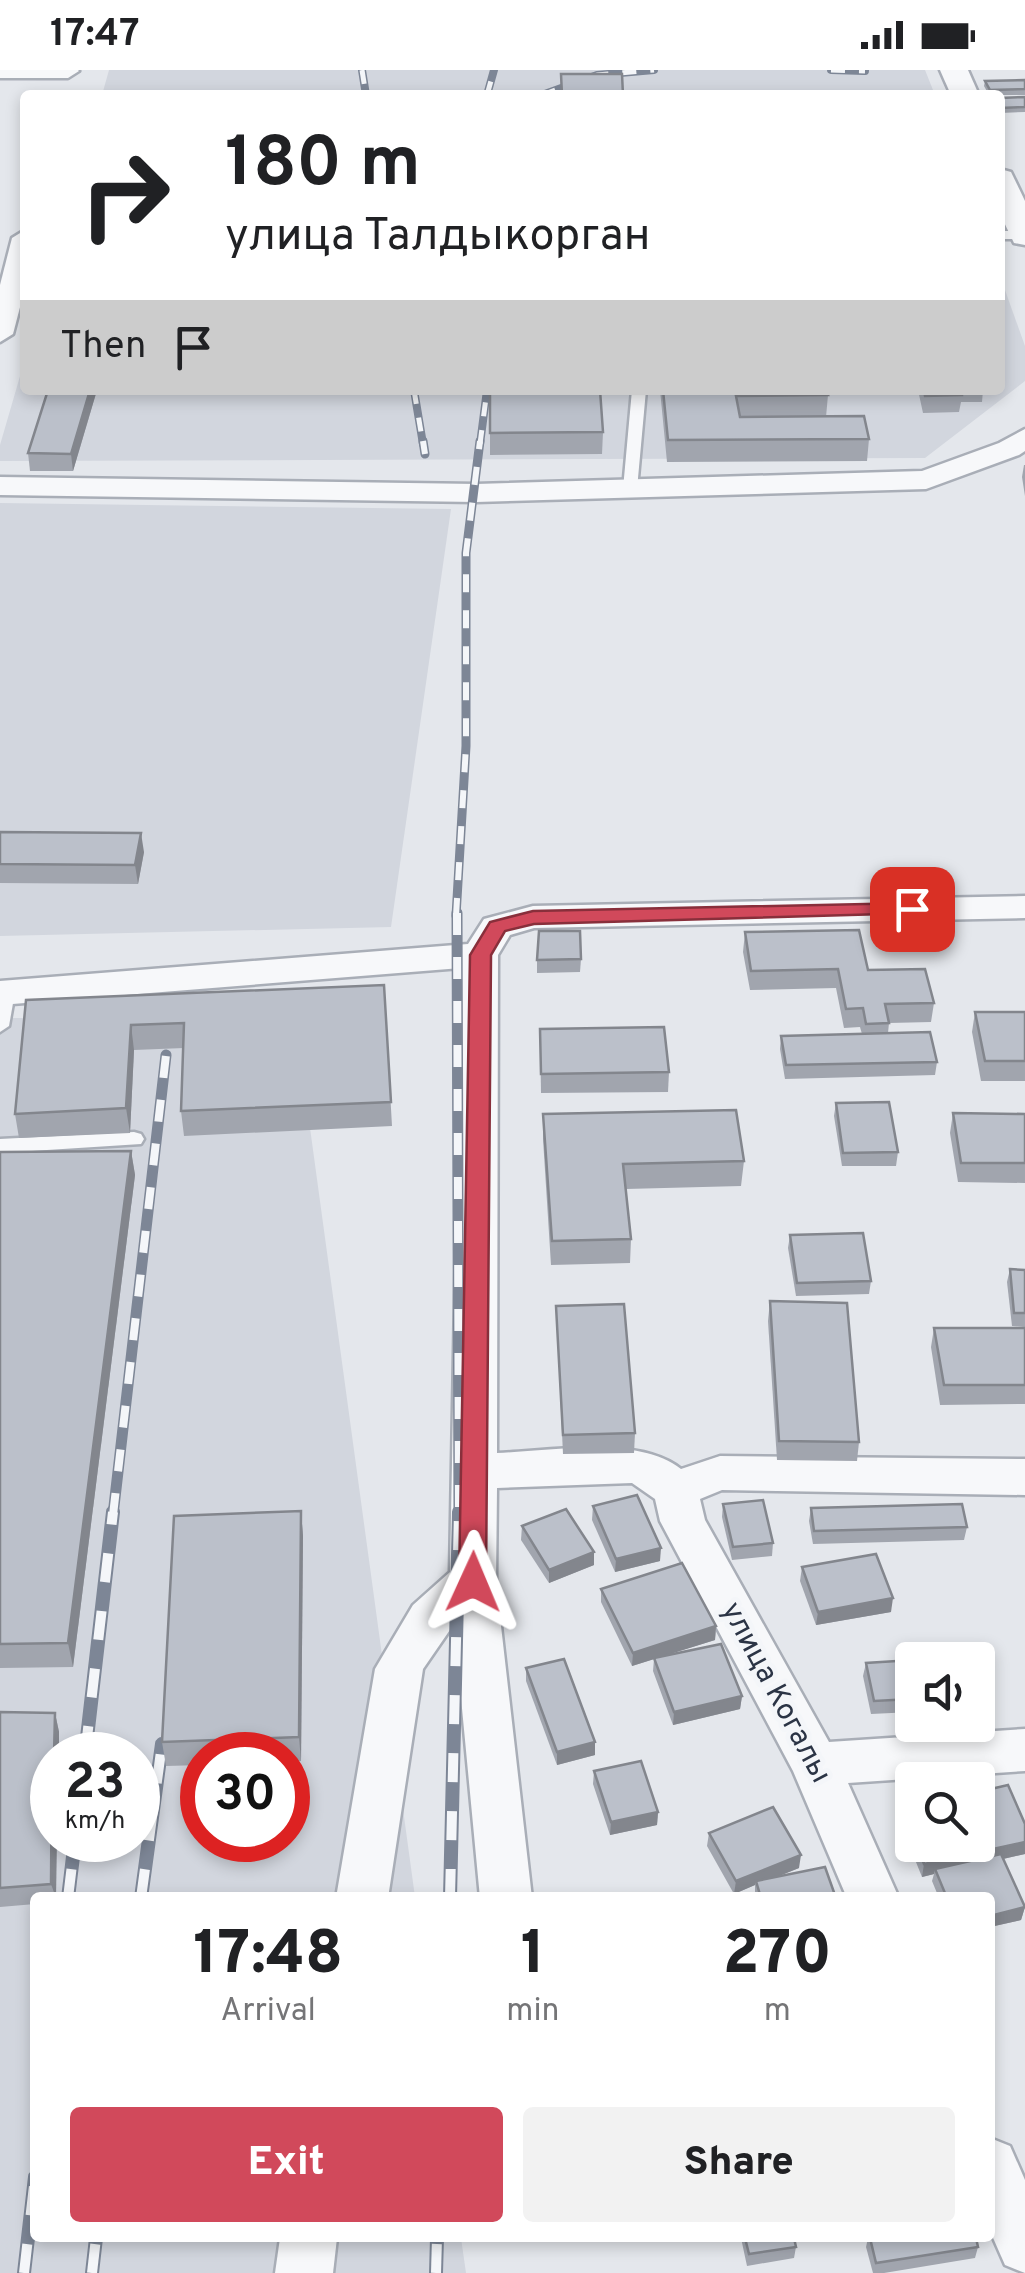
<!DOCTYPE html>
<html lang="en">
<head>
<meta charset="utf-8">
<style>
  :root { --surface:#fff; --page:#f2f2f2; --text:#202124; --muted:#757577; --accent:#d1495b }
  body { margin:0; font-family:Overpass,sans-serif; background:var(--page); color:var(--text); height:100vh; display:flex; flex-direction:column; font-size:38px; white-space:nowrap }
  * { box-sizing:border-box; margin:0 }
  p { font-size:32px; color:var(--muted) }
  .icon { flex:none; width:55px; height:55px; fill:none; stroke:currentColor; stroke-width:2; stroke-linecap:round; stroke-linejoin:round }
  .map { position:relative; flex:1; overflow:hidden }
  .drawer { position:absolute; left:30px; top:1822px; width:965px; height:350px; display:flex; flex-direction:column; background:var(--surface); border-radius:10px; box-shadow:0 5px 15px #0003 }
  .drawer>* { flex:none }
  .banner { position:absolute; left:20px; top:20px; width:985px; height:305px; border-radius:10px; box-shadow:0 5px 15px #0003; background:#fff; color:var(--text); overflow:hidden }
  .buttons { position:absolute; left:895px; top:1572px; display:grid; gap:20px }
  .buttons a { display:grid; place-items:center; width:100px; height:100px; border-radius:10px; background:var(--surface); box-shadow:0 5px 15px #0003; font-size:50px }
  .speed { position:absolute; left:30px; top:1662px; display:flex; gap:20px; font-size:50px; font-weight:700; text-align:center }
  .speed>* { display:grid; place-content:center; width:130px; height:130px; border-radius:50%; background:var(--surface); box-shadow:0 5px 15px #0003; line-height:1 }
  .speed small { font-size:25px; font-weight:400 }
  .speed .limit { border:15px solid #d22; background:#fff; color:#111 }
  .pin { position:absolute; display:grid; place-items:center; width:85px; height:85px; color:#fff; margin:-42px; border-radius:20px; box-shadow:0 5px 15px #0006 }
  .me { position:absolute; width:110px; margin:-55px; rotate:1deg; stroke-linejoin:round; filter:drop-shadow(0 0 8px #0008) }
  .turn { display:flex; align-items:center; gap:35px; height:210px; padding:0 40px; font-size:45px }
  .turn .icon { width:130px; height:130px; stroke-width:2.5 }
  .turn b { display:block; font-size:70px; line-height:85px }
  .then { display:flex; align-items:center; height:95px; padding:0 40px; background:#0003; gap:20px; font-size:38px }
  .eta { display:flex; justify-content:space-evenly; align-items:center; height:170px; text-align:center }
  .eta b { font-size:60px; font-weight:800; line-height:70px }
  .primary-button { display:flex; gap:20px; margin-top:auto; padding:20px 40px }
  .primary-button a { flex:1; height:115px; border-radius:10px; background:var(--accent); color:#fff; font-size:40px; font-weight:800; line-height:115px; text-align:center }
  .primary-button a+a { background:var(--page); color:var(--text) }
  .status { display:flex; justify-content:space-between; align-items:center; height:70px; padding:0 50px; background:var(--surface); direction:ltr }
  .status svg { height:28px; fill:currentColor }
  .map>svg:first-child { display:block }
  .built { fill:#d2d6de; fill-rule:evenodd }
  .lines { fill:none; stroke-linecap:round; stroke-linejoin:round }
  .service-casing { stroke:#a9aeb7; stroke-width:5 }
  .minor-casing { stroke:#a9aeb7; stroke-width:5 }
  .tertiary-casing { stroke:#a9aeb7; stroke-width:5 }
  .service { fill:#f7f8fa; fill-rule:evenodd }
  .minor { fill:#f7f8fa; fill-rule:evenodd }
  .tertiary { fill:#f7f8fa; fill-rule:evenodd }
  .rail-far3-casing { stroke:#7d8696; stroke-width:8 }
  .rail-far2-casing { stroke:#7d8696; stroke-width:9 }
  .rail-far1-casing { stroke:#7d8696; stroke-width:11 }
  .rail-casing { stroke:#7d8696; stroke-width:14 }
  .rail-far3 { stroke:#f4f6f9; stroke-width:5; stroke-dasharray:14; stroke-linecap:butt }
  .rail-far2 { stroke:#f4f6f9; stroke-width:6; stroke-dasharray:18; stroke-linecap:butt }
  .rail-far1 { stroke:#f4f6f9; stroke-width:8; stroke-dasharray:22; stroke-linecap:butt }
  .rail { stroke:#f4f6f9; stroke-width:10; stroke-dasharray:29; stroke-linecap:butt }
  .wall { fill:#a1a5ae }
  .shaded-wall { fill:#83868d }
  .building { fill:#bbc0ca; stroke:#83868d; stroke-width:2.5 }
  .route { fill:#d1495b; stroke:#882f3b; stroke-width:2.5 }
  .labels { text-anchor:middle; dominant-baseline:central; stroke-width:10; stroke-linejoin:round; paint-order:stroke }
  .near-street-label { font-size:30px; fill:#2b3445; stroke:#f4f6f9 }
</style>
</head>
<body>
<div class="status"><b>17:47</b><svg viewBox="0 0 49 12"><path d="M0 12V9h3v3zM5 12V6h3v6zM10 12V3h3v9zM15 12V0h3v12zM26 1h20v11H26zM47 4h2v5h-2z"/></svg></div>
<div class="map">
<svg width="1025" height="2203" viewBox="0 0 1025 2203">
  <rect width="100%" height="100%" fill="#e4e7ec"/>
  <g class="built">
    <polygon points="109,0 925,0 935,25 102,25"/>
    <polygon points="1000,206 1025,276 1025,311 925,388 0,391 0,375 25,289 25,320 1000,320"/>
    <polygon points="0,433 451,439 391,857 0,866"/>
    <path d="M0 948H295L415 1827 35 1828V2168H461L466 2203H0ZM52 1685H138V1770H52ZM202 1685H288V1770H202Z"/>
  </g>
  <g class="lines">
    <defs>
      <g id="service">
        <rect x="1000" y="161" width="25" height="8"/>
        <polygon points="632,320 646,320 637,419 630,423 623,419"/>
        <polygon points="6,916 15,922 9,956 0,962 0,918"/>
        <polygon points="134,1062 141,1064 144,1069 141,1074 0,1083 0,1069"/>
      </g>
      <g id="minor">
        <polygon points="0,0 78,0 79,1 68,8 0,8"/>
        <polygon points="25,160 25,218 13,264 0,272 0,215 12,168"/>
        <polygon points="1025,359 1025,381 1019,385 926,419 476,432 0,425 0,407 476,414 922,401 999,373"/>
        <path d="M1025 826V848L534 858 510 865 498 885 497 1383C550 1381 639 1365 681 1399L720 1386 1025 1389V1425L722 1420 700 1429 705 1450 829 1672 1025 1659V1701L848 1713 899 1828H847L793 1701 660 1451 655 1429 632 1413 497 1418 496 1512 532 1828H480L454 1554 423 1599 388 1828H336L375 1599 413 1535 450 1502 461 898 0 935V911L468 874 484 849 533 836Z"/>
        <polygon points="990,2068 1010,2076 1025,2110 1025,2203 1005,2195 990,2161"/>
        <polygon points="280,2168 337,2168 333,2203 275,2203"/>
      </g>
      <g id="tertiary">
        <polygon points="940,0 968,0 979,25 951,25"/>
        <polygon points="1000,99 1011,102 1025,131 1025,175 1014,173 1000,144"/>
      </g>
    </defs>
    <use href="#service" class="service-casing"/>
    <use href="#minor" class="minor-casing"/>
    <use href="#tertiary" class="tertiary-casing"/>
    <use href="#service" class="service"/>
    <use href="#minor" class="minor"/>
    <use href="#tertiary" class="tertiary"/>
    <defs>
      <g id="rail-far3">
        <polyline points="362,0 366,25"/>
        <polyline points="831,0 865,1"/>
        <polyline points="487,25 494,0"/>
        <polyline points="542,25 597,5 654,0"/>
        <polyline points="414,320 423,374"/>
        <polyline points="480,374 487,320"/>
      </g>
      <g id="rail-far2">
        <polyline points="423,371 425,384"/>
        <polyline points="456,846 466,676 466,483 480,371"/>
      </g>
      <g id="rail-far1">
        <polyline points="457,843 459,1445"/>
        <polyline points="113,1445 166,985"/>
      </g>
      <g id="rail">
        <polyline points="85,1685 113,1442"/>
        <polyline points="68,1828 75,1770"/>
        <polyline points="141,1828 162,1674"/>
        <polyline points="450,1828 459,1442"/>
        <polyline points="24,2203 35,2107"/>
        <polyline points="92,2203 96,2168"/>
        <polyline points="436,2203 437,2168"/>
      </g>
    </defs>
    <use href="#rail-far3" class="rail-far3-casing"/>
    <use href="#rail-far2" class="rail-far2-casing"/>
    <use href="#rail-far1" class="rail-far1-casing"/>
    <use href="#rail" class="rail-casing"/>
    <use href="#rail-far3" class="rail-far3"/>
    <use href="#rail-far2" class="rail-far2"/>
    <use href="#rail-far1" class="rail-far1"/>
    <use href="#rail" class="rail"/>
  </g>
  <g class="wall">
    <polygon points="1025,10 1025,25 989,25 984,16 985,11"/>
    <polygon points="1025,27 1025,42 1000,43 1000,28"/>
    <polygon points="48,320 97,320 73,401 30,401 28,383"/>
    <polygon points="490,320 603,362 602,384 490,385"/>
    <polygon points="660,320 826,320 828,325 826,347 869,369 867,391 667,392"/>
    <polygon points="918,320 983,320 982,332 961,332 959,342 923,343"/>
    <polygon points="1024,395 1025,395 1025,426 1022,407"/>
    <polygon points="0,762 144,782 138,814 0,813"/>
    <polygon points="745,862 868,900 934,933 931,952 889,953 888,963 937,992 935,1005 785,1009 780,979 781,966 862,964 860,957 844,958 836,918 750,920 743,882"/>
    <polygon points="581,889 580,902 537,903 537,890"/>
    <polygon points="384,915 392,1056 184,1066 181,1041 184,978 134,980 130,1063 19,1068 15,1044 26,930"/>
    <polygon points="975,942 1025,942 1025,1011 981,1011 972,962"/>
    <polygon points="540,959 669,1002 668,1022 541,1023"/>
    <polygon points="836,1033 898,1082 896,1096 842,1096 834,1046"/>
    <polygon points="953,1043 1025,1044 1025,1113 958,1112 950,1063"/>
    <polygon points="543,1044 744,1091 741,1116 626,1119 631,1169 630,1193 551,1195 543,1069"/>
    <polygon points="131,1081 135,1105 73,1597 0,1598 0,1082"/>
    <polygon points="790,1165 871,1211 869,1224 796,1226 788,1178"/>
    <polygon points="1010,1199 1025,1200 1025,1257 1012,1256 1007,1212"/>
    <polygon points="770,1231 859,1372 857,1391 777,1390 768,1251"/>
    <polygon points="556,1236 635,1363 634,1383 563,1384"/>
    <polygon points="1025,1257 1025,1334 940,1335 931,1277 934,1258"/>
    <polygon points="723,1434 773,1473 772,1486 732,1490 722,1447"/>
    <polygon points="593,1436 660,1491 615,1502 592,1450"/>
    <polygon points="811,1438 967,1457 964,1470 813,1474 809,1451"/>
    <polygon points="301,1441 303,1466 301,1691 288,1692 288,1685 202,1685 202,1695 166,1696 162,1672"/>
    <polygon points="522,1456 594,1495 549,1513 521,1470"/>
    <polygon points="802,1497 891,1542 816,1555 800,1511"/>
    <polygon points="601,1519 716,1556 715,1570 663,1586 742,1626 740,1639 673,1655 653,1601 654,1589 632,1596 601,1532"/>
    <polygon points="912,1590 912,1642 871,1644 863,1606 866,1593"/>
    <polygon points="526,1598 595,1685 557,1695 526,1611"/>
    <polygon points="0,1642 55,1643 59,1662 59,1685 52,1685 56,1828 35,1828 35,1834 0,1837"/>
    <polygon points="594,1701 658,1742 657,1755 610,1765 593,1714"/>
    <polygon points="912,1735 912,1775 978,1775 1025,1754 1025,1784 1003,1789 1025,1837 1021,1850 990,1857 990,1828 939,1828 932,1811 934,1804 922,1807 899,1750 902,1738"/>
    <polygon points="709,1763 799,1798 776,1807 836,1828 755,1828 755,1815 734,1824 707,1776"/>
    <polygon points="741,2168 794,2168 796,2177 794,2188 747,2196"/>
    <polygon points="868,2168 976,2168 978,2177 975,2188 884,2203 873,2203 866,2177"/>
  </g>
  <g class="shaded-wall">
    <polygon points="90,320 97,320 73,401 71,384"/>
    <polygon points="141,763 144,782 138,814 135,795"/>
    <polygon points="131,955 134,980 130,1063 126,1038"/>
    <polygon points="131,1081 135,1105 73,1597 68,1573"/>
    <polygon points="301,1441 303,1466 301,1691 299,1667"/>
    <polygon points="661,1478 660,1491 615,1502 616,1489"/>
    <polygon points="594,1482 594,1495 549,1513 549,1500"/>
    <polygon points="893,1528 891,1542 816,1555 818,1542"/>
    <polygon points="716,1556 715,1570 632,1596 633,1583"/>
    <polygon points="742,1626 740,1639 673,1655 674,1642"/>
    <polygon points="55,1643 59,1662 59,1685 54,1685"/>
    <polygon points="595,1672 595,1685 557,1695 557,1682"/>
    <polygon points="658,1742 657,1755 610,1765 611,1752"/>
    <polygon points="52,1770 57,1770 56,1828 51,1814"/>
    <polygon points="1025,1772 1025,1784 937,1804 935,1799 934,1804 922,1807 924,1794"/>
    <polygon points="801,1785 799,1798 757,1815 756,1811 755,1815 734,1824 736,1811"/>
    <polygon points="1025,1837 1021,1850 990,1857 990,1846"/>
  </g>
  <g class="building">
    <polygon points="561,4 622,4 623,25 562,25"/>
    <polygon points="1025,10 1025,19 990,20 985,11"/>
    <polygon points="1025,27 1025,37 1000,38 1000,28"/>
    <polygon points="48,320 90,320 71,384 28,383"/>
    <polygon points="490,320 600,320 603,362 490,363"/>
    <polygon points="663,320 826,320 828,325 736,326 740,347 864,346 869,369 668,370"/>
    <polygon points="924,320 962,320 962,325 925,326"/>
    <polygon points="0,762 141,763 135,795 0,794"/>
    <polygon points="859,860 868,900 925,899 934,933 885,934 889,953 866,954 863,938 846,939 838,899 751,901 745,862"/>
    <polygon points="539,861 580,861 581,889 537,890"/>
    <polygon points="384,915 391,1032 181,1041 184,953 131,955 126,1038 15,1044 26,930"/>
    <polygon points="975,942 1025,942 1025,991 985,991"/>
    <polygon points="664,957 669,1002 541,1004 540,959"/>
    <polygon points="930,962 937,992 786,995 781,966"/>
    <polygon points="889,1032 898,1082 843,1083 836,1033"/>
    <polygon points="736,1040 744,1091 623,1094 631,1169 552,1171 543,1044"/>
    <polygon points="953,1043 1025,1044 1025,1093 961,1093"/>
    <polygon points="131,1081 68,1573 0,1574 0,1082"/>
    <polygon points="863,1163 871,1211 797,1213 790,1165"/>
    <polygon points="1010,1199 1025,1200 1025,1243 1014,1243"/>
    <polygon points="770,1231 847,1233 859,1372 779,1371"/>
    <polygon points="624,1234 635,1363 563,1365 556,1236"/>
    <polygon points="934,1258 1025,1258 1025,1315 944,1315"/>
    <polygon points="637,1425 661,1478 616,1489 593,1436"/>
    <polygon points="763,1430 773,1473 733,1477 723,1434"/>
    <polygon points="962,1434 967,1457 814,1461 811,1438"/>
    <polygon points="566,1439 594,1482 549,1500 522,1456"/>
    <polygon points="301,1441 299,1667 162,1672 174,1446"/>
    <polygon points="876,1484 893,1528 818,1542 802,1497"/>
    <polygon points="682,1493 716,1556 633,1583 601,1519"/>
    <polygon points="721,1574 742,1626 674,1642 654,1588"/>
    <polygon points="564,1589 595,1672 557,1682 526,1598"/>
    <polygon points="912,1590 912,1629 874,1631 866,1593"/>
    <polygon points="0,1642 55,1643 54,1685 52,1685 51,1814 0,1818"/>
    <polygon points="641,1691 658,1742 611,1752 594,1701"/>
    <polygon points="1008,1715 1025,1754 1025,1772 924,1794 917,1775 978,1775 978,1722"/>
    <polygon points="912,1735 912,1764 902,1738"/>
    <polygon points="773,1737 801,1785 736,1811 709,1763"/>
    <polygon points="1001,1784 1025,1837 990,1846 990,1828 947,1828 935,1799"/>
    <polygon points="825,1797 836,1828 761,1828 756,1811"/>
    <polygon points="745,2168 794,2168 796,2177 749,2184"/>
    <polygon points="870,2168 976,2168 978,2177 876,2193"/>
  </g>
  <polygon class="route" points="912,833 922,839 919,843 534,854 505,861 491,885 486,1512 482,1520 473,1523 463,1520 459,1512 470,885 490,852 533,841"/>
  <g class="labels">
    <g class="near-street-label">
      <text transform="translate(775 1623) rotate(62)">улица Когалы</text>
    </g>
  </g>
</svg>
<div class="buttons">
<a><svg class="icon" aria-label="sound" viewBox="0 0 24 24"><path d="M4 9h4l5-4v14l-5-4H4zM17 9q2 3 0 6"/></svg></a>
<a><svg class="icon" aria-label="search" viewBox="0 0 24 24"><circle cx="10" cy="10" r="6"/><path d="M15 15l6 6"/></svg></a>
</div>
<div class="speed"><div>23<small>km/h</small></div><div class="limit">30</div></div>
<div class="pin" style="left:912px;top:839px;background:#d93025"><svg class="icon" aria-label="arrive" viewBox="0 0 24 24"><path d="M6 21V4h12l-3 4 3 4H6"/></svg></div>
<svg class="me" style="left:473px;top:1512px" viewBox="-20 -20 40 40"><path d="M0-17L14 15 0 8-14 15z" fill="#d1495b" stroke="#fff" stroke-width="4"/></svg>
<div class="banner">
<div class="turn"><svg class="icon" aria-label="right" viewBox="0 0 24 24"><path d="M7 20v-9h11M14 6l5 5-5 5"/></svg><div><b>180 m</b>улица Талдыкорган</div></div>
<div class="then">Then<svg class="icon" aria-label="arrive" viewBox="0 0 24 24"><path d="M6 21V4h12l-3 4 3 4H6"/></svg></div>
</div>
<section class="drawer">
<div class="eta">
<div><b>17:48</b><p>Arrival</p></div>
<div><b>1</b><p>min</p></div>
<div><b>270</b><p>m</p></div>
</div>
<div class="primary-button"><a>Exit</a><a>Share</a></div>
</section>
</div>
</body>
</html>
